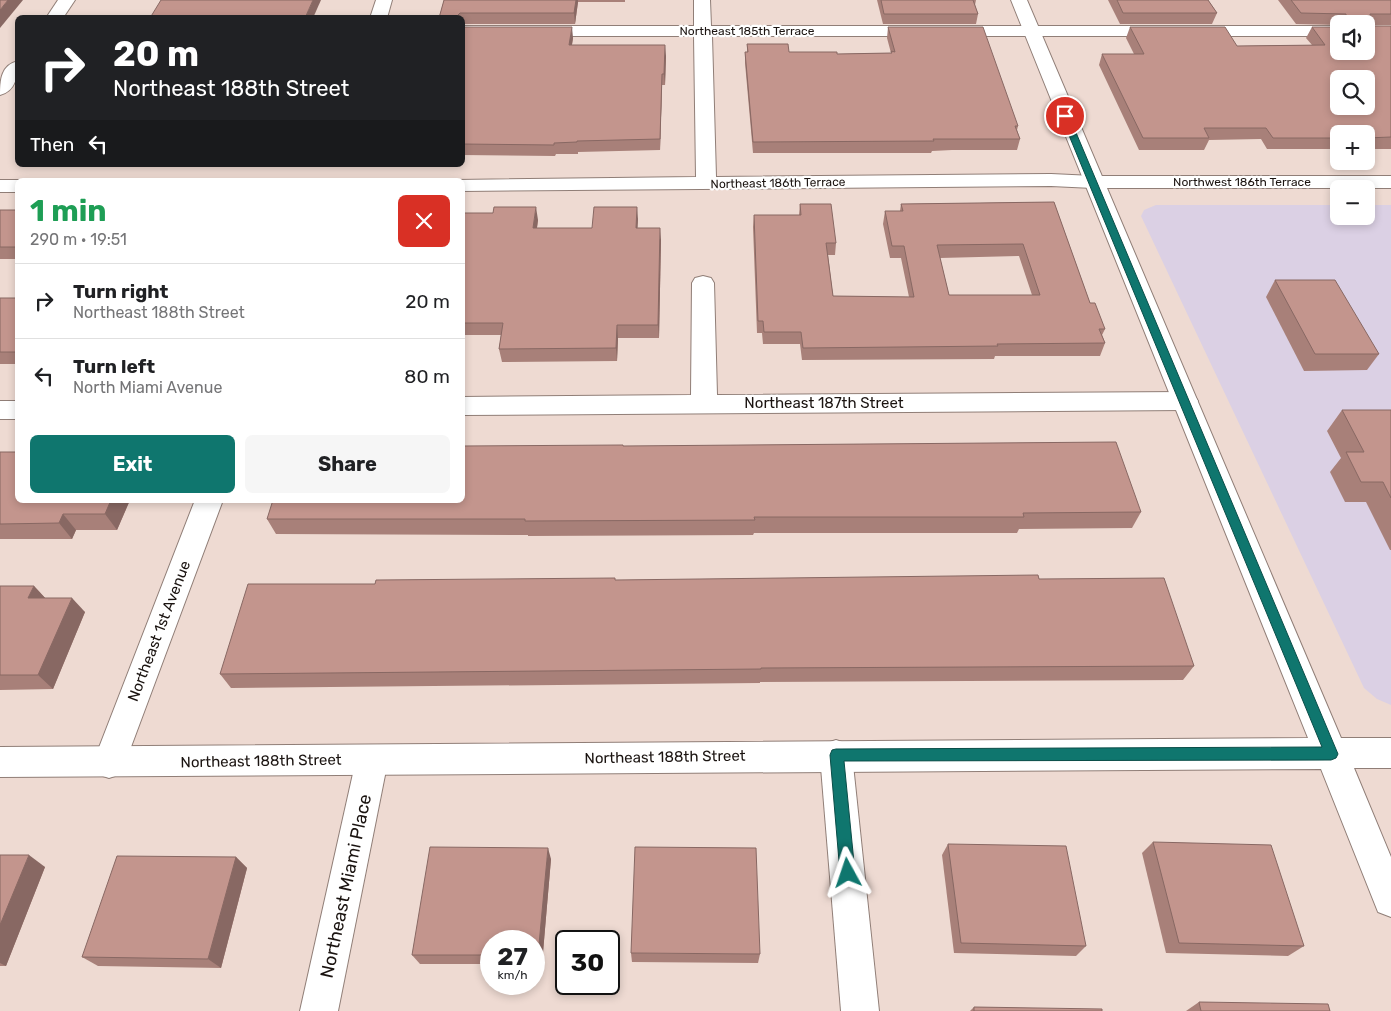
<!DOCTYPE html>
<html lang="en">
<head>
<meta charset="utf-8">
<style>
  :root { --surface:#fff; --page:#f6f6f6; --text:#202124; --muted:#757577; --line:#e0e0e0; --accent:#0f766e }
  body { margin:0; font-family:Rubik,sans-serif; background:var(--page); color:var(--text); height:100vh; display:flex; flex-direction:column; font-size:19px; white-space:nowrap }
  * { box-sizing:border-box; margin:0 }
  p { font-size:16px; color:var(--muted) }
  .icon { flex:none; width:28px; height:28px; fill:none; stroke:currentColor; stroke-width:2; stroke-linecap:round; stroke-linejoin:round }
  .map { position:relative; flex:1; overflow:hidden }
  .drawer { position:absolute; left:15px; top:178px; width:450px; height:325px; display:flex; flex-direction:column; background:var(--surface); border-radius:8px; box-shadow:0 2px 8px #0003 }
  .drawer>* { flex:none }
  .hud { position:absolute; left:15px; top:15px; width:450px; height:152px; border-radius:8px; box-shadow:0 2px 8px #0003; background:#202124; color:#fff; overflow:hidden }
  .controls { position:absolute; left:1330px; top:15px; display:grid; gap:10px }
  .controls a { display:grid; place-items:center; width:45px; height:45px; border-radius:8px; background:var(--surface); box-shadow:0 2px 8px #0003; font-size:25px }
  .speed { position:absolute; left:480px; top:930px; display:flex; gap:10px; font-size:25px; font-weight:700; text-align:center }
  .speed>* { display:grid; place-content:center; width:65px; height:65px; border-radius:50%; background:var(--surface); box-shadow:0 2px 8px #0003; line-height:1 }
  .speed small { font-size:12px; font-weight:400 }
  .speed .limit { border:2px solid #111; border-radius:8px; background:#fff; color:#111 }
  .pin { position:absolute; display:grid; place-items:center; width:42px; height:42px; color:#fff; margin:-21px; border:2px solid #fff; border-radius:50%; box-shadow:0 1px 5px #0007 }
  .me { position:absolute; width:55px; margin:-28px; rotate:355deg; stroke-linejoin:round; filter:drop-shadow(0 0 4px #0008) }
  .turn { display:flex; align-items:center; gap:18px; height:105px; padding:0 15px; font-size:22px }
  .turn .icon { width:65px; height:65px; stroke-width:2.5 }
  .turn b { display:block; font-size:35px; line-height:42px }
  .then { display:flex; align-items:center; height:48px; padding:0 15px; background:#0003; gap:10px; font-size:19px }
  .round { display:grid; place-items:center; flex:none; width:52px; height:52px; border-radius:8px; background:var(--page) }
  .headline { display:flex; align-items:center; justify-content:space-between; height:85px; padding:0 15px }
  h1 { font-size:30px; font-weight:700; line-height:38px; color:#1e9e55 }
  .action { display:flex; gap:10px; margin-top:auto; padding:10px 15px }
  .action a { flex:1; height:58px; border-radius:8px; background:var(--accent); color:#fff; font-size:20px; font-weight:700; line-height:58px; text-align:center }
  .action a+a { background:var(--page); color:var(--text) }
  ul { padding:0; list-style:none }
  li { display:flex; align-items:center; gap:15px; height:75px; padding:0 15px; border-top:1px solid var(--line) }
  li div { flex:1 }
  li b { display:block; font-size:19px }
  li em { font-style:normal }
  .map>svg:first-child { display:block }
  .commercial { fill:#dbd0e4 }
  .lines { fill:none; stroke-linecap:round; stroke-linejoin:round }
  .minor-casing { stroke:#907e77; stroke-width:2 }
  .tertiary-casing { stroke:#907e77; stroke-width:2 }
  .minor { fill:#fff; fill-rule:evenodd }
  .tertiary { fill:#fff; fill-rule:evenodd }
  .wall { fill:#a88079; fill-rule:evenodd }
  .shaded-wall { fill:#886863 }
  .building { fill:#c3958d; stroke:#886863; fill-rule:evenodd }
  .route { fill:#0f766e; stroke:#0a4d48 }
  .labels { text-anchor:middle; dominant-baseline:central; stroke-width:4.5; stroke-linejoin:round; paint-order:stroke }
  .far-street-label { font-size:12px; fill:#1b1411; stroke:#fff }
  .street-label { font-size:15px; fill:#1b1411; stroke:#fff }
  .near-street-label { font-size:18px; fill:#1b1411; stroke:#fff }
</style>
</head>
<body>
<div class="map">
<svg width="1391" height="1011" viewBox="0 0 1391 1011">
  <rect width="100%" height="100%" fill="#eedad2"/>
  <polygon class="commercial" points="1156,205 1339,205 1339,216 1366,216 1366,205 1391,205 1391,705 1377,699 1364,688 1141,216 1144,210"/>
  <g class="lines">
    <defs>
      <g id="minor">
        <polygon points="58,0 75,0 63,18 46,18"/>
        <polygon points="376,0 392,0 387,18 370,18"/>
        <polygon points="694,0 710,0 711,26 1339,26 1339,36 712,36 716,177 1051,174 1093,176 1391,176 1391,188 1093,188 1051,186 462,191 462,180 457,180 696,177 694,36 462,36 462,26 694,26"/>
        <path d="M18 61C18 75 16 91 0 95 0 80 1 65 18 61Z"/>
        <polygon points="0,180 19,180 18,192 0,192"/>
        <polygon points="703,276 711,278 714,283 717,395 1185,392 1194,395 1198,401 1194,407 1185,410 462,415 462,397 691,395 692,283 695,278"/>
        <rect x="0" y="401" width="18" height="18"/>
        <polygon points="195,500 223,500 125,763 121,774 109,778 97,774 93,763"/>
        <polygon points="836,740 848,744 852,755 879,1011 841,1011 820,755 824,744"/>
        <polygon points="372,745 384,749 388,760 338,1011 300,1011 356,760 360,749"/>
      </g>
      <polygon id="tertiary" points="1011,0 1027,0 1341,738 1391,738 1391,768 1354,768 1391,857 1391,917 1378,912 1321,769 0,777 0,747 1308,738"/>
    </defs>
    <use href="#minor" class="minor-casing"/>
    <use href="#tertiary" class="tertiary-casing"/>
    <use href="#minor" class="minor"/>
    <use href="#tertiary" class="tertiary"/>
  </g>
  <g class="wall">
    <polygon points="444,0 625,0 625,2 578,2 575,24 462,24 462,18 439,18"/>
    <polygon points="877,0 976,0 975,5 978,14 976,24 883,24"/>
    <polygon points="1108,0 1208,0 1217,13 1212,24 1120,24"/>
    <polygon points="1278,0 1391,0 1391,25 1370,25 1370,26 1391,26 1391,149 1366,149 1366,134 1339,134 1339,149 1267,149 1261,139 1209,140 1204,150 1139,150 1099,65 1102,54 1134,54 1126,38 1130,27 1237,46 1312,45 1306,38 1312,27 1339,51 1366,24 1339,24 1339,25 1296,24"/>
    <polygon points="462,27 573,38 572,45 666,56 665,85 662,85 660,150 578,152 578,154 556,154 555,156 462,155"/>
    <polygon points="888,27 1018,126 1017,130 1020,139 1017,150 952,150 932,151 931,153 753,153 745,63 745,52 747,52 747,44 789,52 837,54 891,53 887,38"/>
    <path d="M1054 202 1090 303 1105 329 1102 335 1105 343 1100 356H995L994 359 802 360 800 344H763L762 333H757L753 227 754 215H799L800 204 836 243 835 255H828L833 296 909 297 901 258H890L883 224 885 211H900L901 204ZM1019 256 1032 295H949L940 258Z"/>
    <rect x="0" y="210" width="18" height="49"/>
    <polygon points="462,213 538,220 537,228 592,228 638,219 637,228 661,240 659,338 618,338 617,361 502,362 499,349 501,335 462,335"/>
    <polygon points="1275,280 1379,354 1367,370 1304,371 1266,297"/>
    <rect x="0" y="298" width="18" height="66"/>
    <polygon points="1342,410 1391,410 1391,550 1390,550 1366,502 1345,502 1330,472 1341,458 1327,431"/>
    <polygon points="623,446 1141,512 1132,528 1019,529 1017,533 754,533 753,535 528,536 528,535 276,534 267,519"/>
    <polygon points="0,452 18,500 130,500 117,530 76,530 72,539 0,539"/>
    <polygon points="1039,579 1194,666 1183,680 760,682 760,683 231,688 220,674 375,584 615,580"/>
    <polygon points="0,586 34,586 45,598 85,612 53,689 0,690"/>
    <polygon points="1153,842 1304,946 1288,956 1166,953 1142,853"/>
    <polygon points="948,844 1086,946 1076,956 954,953 942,855"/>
    <polygon points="0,855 45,867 6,966 0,966"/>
    <polygon points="236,857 247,868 221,968 98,966 82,957"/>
    <polygon points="551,859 542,964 534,964 534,941 491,941 491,964 420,964 412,955"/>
    <polygon points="631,953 760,954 758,963 632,962"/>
    <polygon points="1199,1002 1330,1011 1186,1011"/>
    <polygon points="974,1007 1102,1011 970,1011"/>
  </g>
  <g class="shaded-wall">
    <polygon points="8,0 23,0 0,28 0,10"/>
    <polygon points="313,0 321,0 313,18 305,18"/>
    <polygon points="576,0 578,0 578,2 575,24 574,13"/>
    <polygon points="572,27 573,38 570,56 569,45"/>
    <polygon points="665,45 666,56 665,85 664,74"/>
    <polygon points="662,74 662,85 660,150 660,139"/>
    <polygon points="536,207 538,220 535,241 533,228"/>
    <polygon points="637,207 638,219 637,240 636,228"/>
    <polygon points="660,228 661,240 659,338 658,325"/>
    <polygon points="617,325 618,338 617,361 616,348"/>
    <polygon points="111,500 130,500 117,530 105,514"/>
    <polygon points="63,514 76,530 72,539 59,523"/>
    <polygon points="34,586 48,601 28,598"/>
    <polygon points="72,598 85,612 53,689 38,675"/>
    <polygon points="548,848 551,859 542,964 538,955"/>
    <polygon points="29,855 45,867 6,966 0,963 0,925"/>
    <polygon points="236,857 247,868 221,968 208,959"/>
  </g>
  <g class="building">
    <polygon points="0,0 8,0 0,10"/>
    <polygon points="161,0 313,0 305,18 150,18"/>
    <polygon points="444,0 576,0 574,13 460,13 458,15 458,18 439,18"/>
    <polygon points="881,0 973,0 978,14 884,14"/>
    <polygon points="1117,0 1208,0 1217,13 1123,13"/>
    <path d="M1291 0H1391V14H1370V26H1391V137L1366 138V134H1339V138H1273L1266 128H1204L1209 138H1143L1102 54H1144L1130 27H1225L1237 46 1325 45 1312 27H1339V51H1366V24H1346V14L1301 13ZM1339 79H1366V106H1339Z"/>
    <polygon points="462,27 572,27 569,45 665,45 664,74 662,74 660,139 577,141 577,142 554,143 554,145 462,144"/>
    <polygon points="888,27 983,27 1018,126 1015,126 1020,139 933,139 934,141 753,142 745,52 748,52 747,44 788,44 789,52 837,52 837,54 892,53 891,51 895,52"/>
    <path d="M1054 202 1090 303H1095L1105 329H1099L1105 343 997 344 998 346 803 348 801 332H764L763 321H758L754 215H801L800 204H831L836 243H826L833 296 914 297 904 246H892L885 211H903L901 204ZM1023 244 1040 295H949L937 245Z"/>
    <polygon points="494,207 536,207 533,228 592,228 594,207 637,207 636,228 660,228 658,325 617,325 616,348 499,349 503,323 462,323 462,213 493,213"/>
    <rect x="0" y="210" width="18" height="37"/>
    <polygon points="1275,280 1335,280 1379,354 1315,354"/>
    <rect x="0" y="298" width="18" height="54"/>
    <polygon points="1342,410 1391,410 1391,498 1383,482 1361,482 1346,452 1364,452"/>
    <polygon points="1116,442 1141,512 1023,513 1024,517 754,517 755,520 525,521 525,519 267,519 273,500 462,500 462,446 623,445 623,446"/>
    <polygon points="0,452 18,452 18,500 111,500 105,514 63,514 59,523 0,524"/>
    <polygon points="1038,575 1039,579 1164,578 1194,666 761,668 761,669 220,674 248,584 375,584 376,580 615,578 615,580"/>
    <polygon points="0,586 34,586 28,598 72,598 38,675 0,675"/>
    <polygon points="1153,842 1271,845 1304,946 1179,943"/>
    <polygon points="948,844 1066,846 1086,946 961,943"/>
    <polygon points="430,847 548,848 538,955 534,955 534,941 491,941 491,955 412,955"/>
    <polygon points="635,847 756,848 760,954 631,953"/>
    <polygon points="0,855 29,855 0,925"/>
    <polygon points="117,856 236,857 208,959 82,957"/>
    <polygon points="1199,1002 1328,1004 1330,1011 1201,1011"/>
    <polygon points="974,1007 1102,1009 1102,1011 974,1011"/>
  </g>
  <polygon class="route" points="1062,114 1069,116 1338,754 1336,758 1331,760 844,761 855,873 853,878 848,880 842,878 840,873 830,755 832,750 836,749 1322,747 1061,116"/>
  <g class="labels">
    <g class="far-street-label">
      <text x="747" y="31">Northeast 185th Terrace</text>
      <text x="1242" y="182">Northwest 186th Terrace</text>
      <text transform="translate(778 183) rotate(-1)">Northeast 186th Terrace</text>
    </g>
    <g class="street-label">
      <text x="824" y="403">Northeast 187th Street</text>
      <text transform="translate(159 631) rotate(-69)">Northeast 1st Avenue</text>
      <text transform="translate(665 757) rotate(-1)">Northeast 188th Street</text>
      <text transform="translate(261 761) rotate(-1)">Northeast 188th Street</text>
    </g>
    <g class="near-street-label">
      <text transform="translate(346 886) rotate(-78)">Northeast Miami Place</text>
    </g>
  </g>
</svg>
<div class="controls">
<a><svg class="icon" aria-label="sound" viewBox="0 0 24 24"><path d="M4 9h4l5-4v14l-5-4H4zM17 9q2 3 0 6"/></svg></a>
<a><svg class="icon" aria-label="search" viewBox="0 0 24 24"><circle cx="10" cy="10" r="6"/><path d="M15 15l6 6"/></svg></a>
<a>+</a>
<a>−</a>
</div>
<div class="speed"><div>27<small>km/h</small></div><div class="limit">30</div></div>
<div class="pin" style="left:1065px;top:116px;background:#d93025"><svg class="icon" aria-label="arrive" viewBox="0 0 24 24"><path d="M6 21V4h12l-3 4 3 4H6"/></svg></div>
<svg class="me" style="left:848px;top:873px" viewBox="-20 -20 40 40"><path d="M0-17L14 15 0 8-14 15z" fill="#0f766e" stroke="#fff" stroke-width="4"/></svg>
<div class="hud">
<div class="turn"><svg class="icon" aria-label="right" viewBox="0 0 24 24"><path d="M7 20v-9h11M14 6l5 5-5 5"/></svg><div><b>20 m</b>Northeast 188th Street</div></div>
<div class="then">Then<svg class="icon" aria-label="left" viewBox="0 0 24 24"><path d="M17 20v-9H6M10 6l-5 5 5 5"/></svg></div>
</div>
<section class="drawer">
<div class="headline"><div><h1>1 min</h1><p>290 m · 19:51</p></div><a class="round" style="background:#d93025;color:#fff"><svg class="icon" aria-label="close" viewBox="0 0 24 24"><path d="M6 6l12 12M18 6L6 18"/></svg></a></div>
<ul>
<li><svg class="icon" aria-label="right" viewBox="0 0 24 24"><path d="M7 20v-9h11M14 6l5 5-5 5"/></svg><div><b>Turn right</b><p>Northeast 188th Street</p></div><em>20 m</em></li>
<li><svg class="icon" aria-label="left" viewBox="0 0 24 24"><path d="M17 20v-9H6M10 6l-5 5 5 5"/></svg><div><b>Turn left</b><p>North Miami Avenue</p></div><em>80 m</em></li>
</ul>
<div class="action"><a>Exit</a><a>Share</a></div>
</section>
</div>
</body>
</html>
